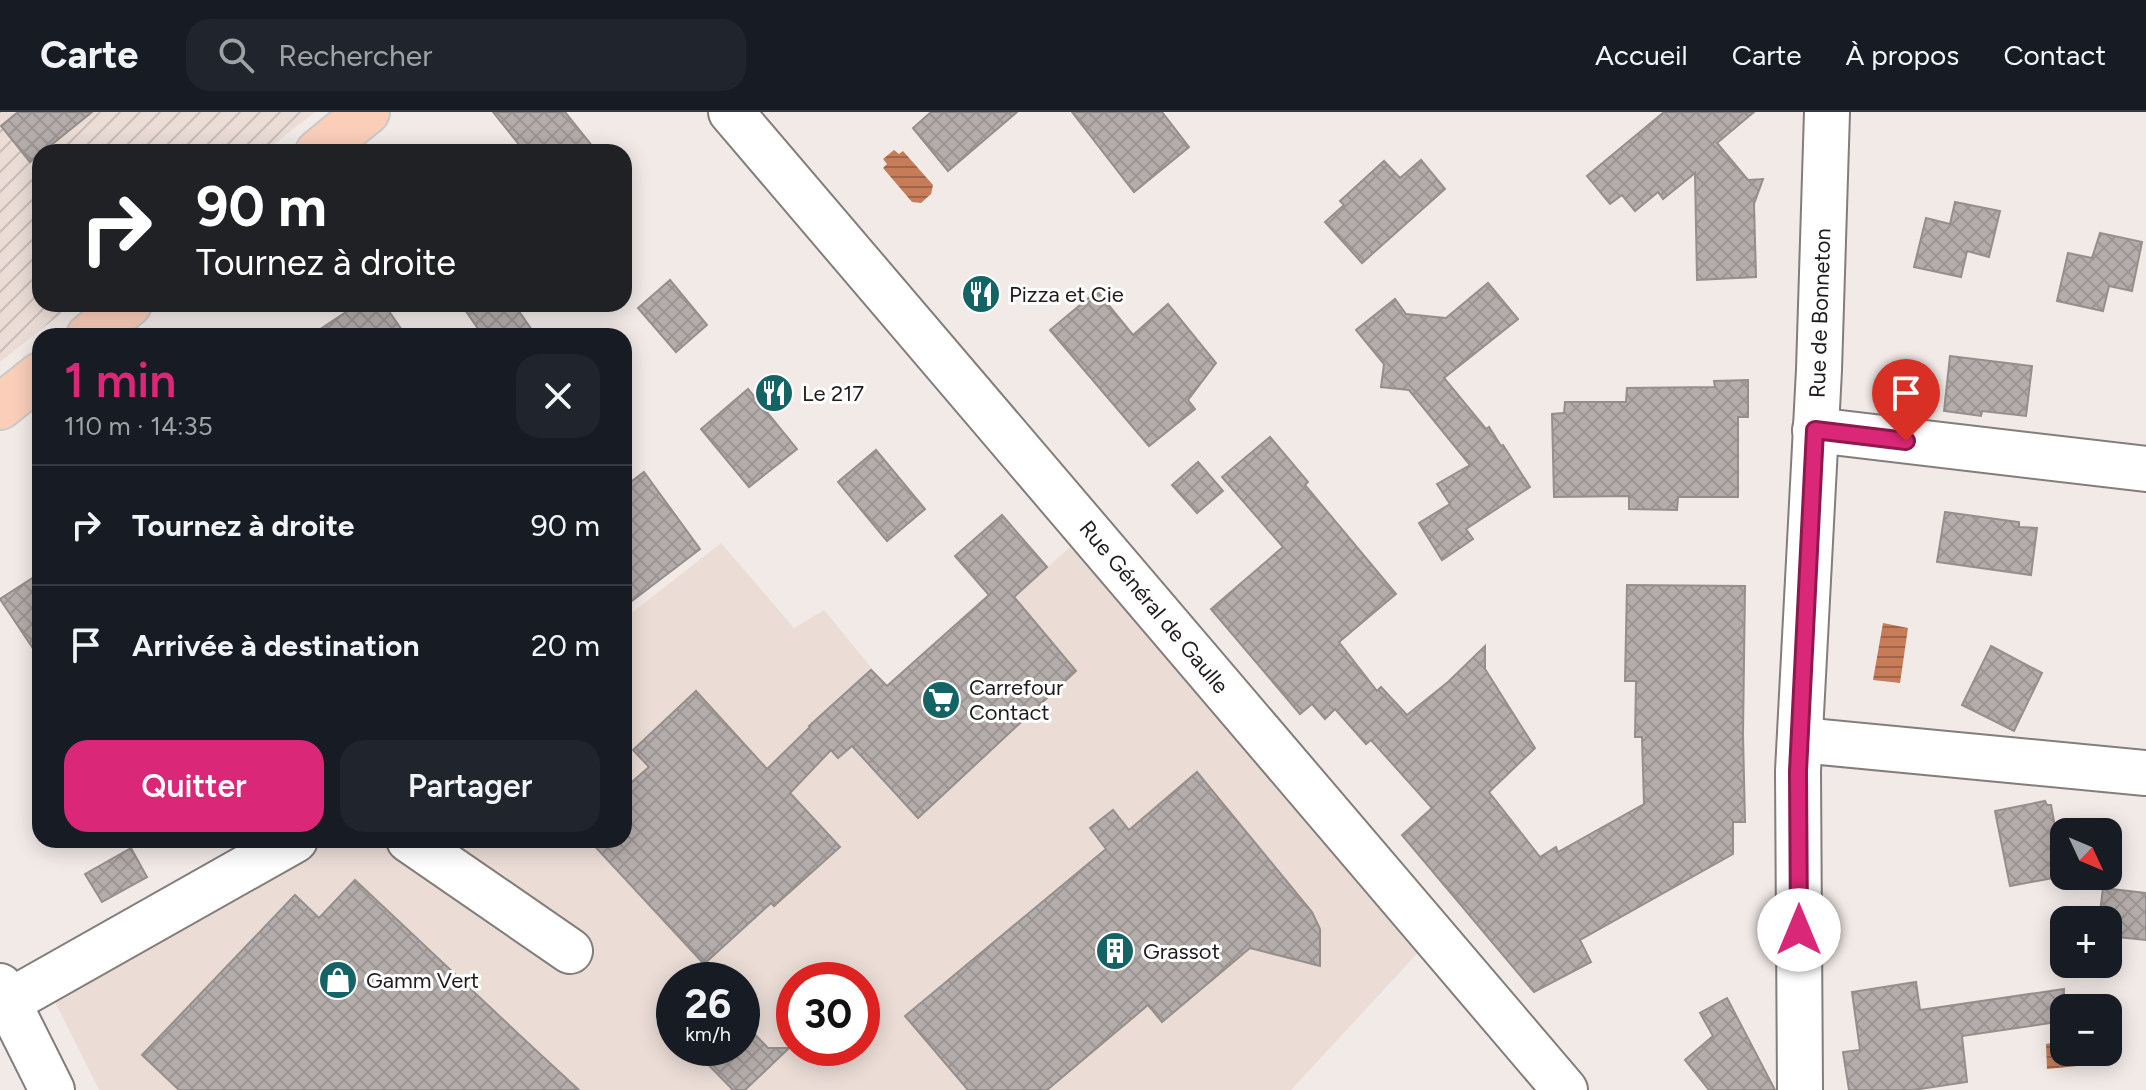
<!DOCTYPE html>
<html lang="fr">
<head>
<meta charset="utf-8">
<style>
  :root { --surface:#171b24; --page:#20242c; --text:#f1f3f6; --muted:#9ea1a6; --line:#363941; --accent:#db2777 }
  body { margin:0; font-family:Figtree,sans-serif; background:var(--page); color:var(--text); height:100vh; display:flex; flex-direction:column; font-size:30px; white-space:nowrap }
  * { box-sizing:border-box; margin:0 }
  p { font-size:26px; color:var(--muted) }
  .icon { flex:none; width:44px; height:44px; fill:none; stroke:currentColor; stroke-width:2; stroke-linecap:round; stroke-linejoin:round }
  .map { position:relative; flex:1; overflow:hidden }
  .sheet { position:absolute; left:32px; top:216px; width:600px; height:520px; display:flex; flex-direction:column; background:var(--surface); border-radius:24px; box-shadow:0 4px 20px #0003 }
  .sheet>* { flex:none }
  .banner { position:absolute; left:32px; top:32px; width:600px; height:168px; border-radius:24px; box-shadow:0 4px 20px #0003; background:#202124; color:#fff; overflow:hidden }
  .needle { width:52px; rotate:134deg }
  .buttons { position:absolute; left:2050px; top:706px; display:grid; gap:16px }
  .buttons a { display:grid; place-items:center; width:72px; height:72px; border-radius:16px; background:var(--surface); box-shadow:0 4px 20px #0003; font-size:40px }
  .speed { position:absolute; left:656px; top:850px; display:flex; gap:16px; font-size:40px; font-weight:700; text-align:center }
  .speed>* { display:grid; place-content:center; width:104px; height:104px; border-radius:50%; background:var(--surface); box-shadow:0 4px 20px #0003; line-height:1 }
  .speed small { font-size:20px; font-weight:400 }
  .speed .limit { border:12px solid #d22; background:#fff; color:#111 }
  .pin { position:absolute; display:grid; place-items:center; width:68px; height:68px; color:#fff; margin:-82px -34px; border-radius:50% 50% 50% 0; rotate:-45deg; box-shadow:0 0 8px #0007 }
  .pin .icon { rotate:45deg }
  .me { position:absolute; width:88px; margin:-44px; rotate:0deg; stroke-linejoin:round; filter:drop-shadow(0 0 6px #0008) }
  .turn { display:flex; align-items:center; gap:28px; height:168px; padding:0 32px; font-size:36px }
  .turn .icon { width:104px; height:104px; stroke-width:2.5 }
  .turn b { display:block; font-size:56px; line-height:68px }
  .round { display:grid; place-items:center; flex:none; width:84px; height:84px; border-radius:24px; background:var(--page) }
  .summary { display:flex; align-items:center; justify-content:space-between; height:136px; padding:0 32px }
  h1 { font-size:48px; font-weight:600; line-height:60px; color:var(--accent) }
  .primary-button { display:flex; gap:16px; margin-top:auto; padding:16px 32px }
  .primary-button a { flex:1; height:92px; border-radius:24px; background:var(--accent); color:#fff; font-size:32px; font-weight:600; line-height:92px; text-align:center }
  .primary-button a+a { background:var(--page); color:var(--text) }
  ul { padding:0; list-style:none }
  li { display:flex; align-items:center; gap:24px; height:120px; padding:0 32px; border-top:2px solid var(--line) }
  li div { flex:1 }
  li b { display:block; font-size:30px }
  li em { font-style:normal }
  header { display:flex; align-items:center; gap:48px; box-sizing:border-box; height:112px; padding:0 40px; background:var(--surface); border-bottom:2px solid var(--line) }
  header strong { font-size:38px }
  nav { display:flex; gap:44px; margin-inline-start:auto; font-size:28px }
  .search { width:560px; height:72px; background:var(--page); display:flex; align-items:center; gap:20px; box-sizing:border-box; padding:0 28px; border-radius:24px; color:var(--muted); font-size:30px }
  .map>svg:first-child { display:block }
  .built { fill:#ebddd6; fill-rule:evenodd }
  .industrial { fill:url(#industrial-furrows) }
  .water { fill:url(#water-rules) }
  .building { fill:url(#building-cross-hatch); stroke:#958e8c; stroke-width:2 }
  .lines { fill:none; stroke-linecap:round; stroke-linejoin:round }
  .minor-casing { stroke:#837d7b; stroke-width:48 }
  .major-casing { stroke:#c9c9c8; stroke-width:48 }
  .minor { stroke:#fff; stroke-width:44 }
  .major { stroke:#faceb9; stroke-width:44 }
  .route-casing { stroke:#8e194d; stroke-width:20 }
  .route { stroke:#db2777; stroke-width:14 }
  .labels { text-anchor:middle; dominant-baseline:central; stroke-width:6; stroke-linejoin:round; paint-order:stroke }
  .poi-label { font-size:22px; fill:#1e1c1b; stroke:#fff; text-anchor:start }
  .street-label { font-size:22px; fill:#1e1c1b; stroke:#fff }
</style>
</head>
<body>
<header>
<strong>Carte</strong>
<div class="search"><svg class="icon" aria-label="search" viewBox="0 0 24 24"><circle cx="10" cy="10" r="6"/><path d="M15 15l6 6"/></svg>Rechercher</div>
<nav><a>Accueil</a><a>Carte</a><a>À propos</a><a>Contact</a></nav>
</header>
<div class="map">
<svg width="2146" height="978" viewBox="0 0 2146 978">
  <defs>
    <pattern id="industrial-furrows" width="10" height="10" patternUnits="userSpaceOnUse" patternTransform="scale(2)"><rect width="10" height="10" fill="#ebddd6"/><path d="M-1 1l2-2M0 10L10 0M9 11l2-2" fill="none" stroke="#c9bdb7"/></pattern>
    <pattern id="water-rules" width="6" height="5" patternUnits="userSpaceOnUse" patternTransform="scale(2)"><rect width="6" height="5" fill="#c67c58"/><path d="M0 2.5h6" fill="none" stroke="#a06548"/></pattern>
    <pattern id="building-cross-hatch" width="8" height="8" patternUnits="userSpaceOnUse" patternTransform="scale(2)"><rect width="8" height="8" fill="#b4adaa"/><path d="M0 0l8 8M0 8l8-8" fill="none" stroke="#9a9492"/></pattern>
  </defs>
  <rect width="100%" height="100%" fill="#f1eae7"/>
  <path class="built" d="M1079 427 1426 832 1291 978H99L35 850 262 728H624V507L721 431 794 516 824 498 887 575 1002 496ZM674 868H742V936H674ZM794 868H862V936H794Z"/>
  <polygon class="industrial" points="0,0 315,0 264,40 40,40 40,192 73,192 0,250"/>
  <g class="water">
    <polygon points="894,38 899,42 903,39 933,73 931,82 921,91 912,90 883,56 887,52 883,47"/>
    <polygon points="1883,511 1908,516 1900,571 1873,568"/>
    <polygon points="2064,929 2064,940 2106,940 2107,951 2047,957 2046,932"/>
  </g>
  <g class="building">
    <polygon points="18,0 92,0 30,50 1,14"/>
    <polygon points="493,0 565,0 597,40 525,40"/>
    <polygon points="931,0 1017,0 948,59 913,16"/>
    <polygon points="1072,0 1162,0 1189,35 1134,80"/>
    <polygon points="1664,0 1754,0 1717,31 1748,68 1763,67 1754,92 1756,165 1697,168 1695,61 1663,87 1658,80 1635,99 1622,83 1610,92 1587,64"/>
    <polygon points="1421,48 1445,77 1362,151 1325,110 1344,93 1340,89 1384,49 1400,66"/>
    <polygon points="1955,90 2000,99 1989,145 1967,139 1961,165 1914,155 1926,106 1950,112"/>
    <polygon points="2100,121 2142,130 2132,179 2109,174 2103,199 2057,189 2068,141 2092,146"/>
    <polygon points="670,168 707,213 676,240 638,196"/>
    <polygon points="1488,171 1518,207 1444,266 1486,317 1489,315 1501,334 1503,333 1530,375 1466,417 1473,427 1442,448 1419,411 1450,392 1437,372 1470,353 1409,278 1381,275 1384,252 1356,218 1395,187 1406,202 1446,206"/>
    <polygon points="1097,179 1133,223 1168,192 1216,251 1188,288 1195,297 1149,334 1050,218"/>
    <polygon points="358,192 384,192 406,224 310,224"/>
    <polygon points="461,192 514,192 536,224 483,224"/>
    <polygon points="1950,244 2032,254 2026,304 1982,299 1981,304 1944,299"/>
    <polygon points="1748,268 1748,305 1738,305 1738,385 1678,385 1677,398 1629,397 1629,384 1554,385 1552,302 1564,301 1565,290 1626,290 1627,276 1715,275 1714,269"/>
    <polygon points="748,277 797,337 749,375 701,317"/>
    <polygon points="1270,325 1308,370 1305,373 1396,482 1339,530 1377,579 1381,575 1407,603 1448,570 1485,534 1485,557 1535,636 1489,680 1540,745 1556,735 1558,740 1644,692 1642,625 1635,625 1636,569 1625,569 1627,473 1745,474 1743,622 1745,710 1733,710 1733,742 1580,828 1591,850 1534,880 1402,723 1432,696 1371,628 1366,632 1335,597 1325,607 1312,592 1300,602 1211,497 1283,435 1222,365"/>
    <polygon points="876,338 925,397 887,429 838,370"/>
    <polygon points="1198,350 1223,379 1197,401 1172,373"/>
    <polygon points="644,360 700,437 624,495 624,375"/>
    <polygon points="1945,400 2019,410 2019,415 2037,416 2031,463 1937,450"/>
    <polygon points="1002,403 1047,455 1014,485 1076,559 918,706 852,634 838,646 831,638 790,681 840,735 774,794 771,791 704,852 589,728 624,728 624,677 649,655 633,638 696,579 767,657 810,615 809,614 871,558 887,574 989,483 955,444"/>
    <polygon points="40,461 40,547 0,487"/>
    <polygon points="1991,534 2042,561 2014,619 1962,593"/>
    <polygon points="1197,660 1312,800 1320,817 1320,854 1250,836 1162,910 1148,893 1047,978 968,978 905,904 1106,737 1090,716 1113,698 1129,718"/>
    <polygon points="2045,689 2047,693 2051,693 2064,764 2010,774 1995,699"/>
    <polygon points="131,736 147,765 102,790 85,762"/>
    <polygon points="355,768 527,930 579,978 179,978 142,943 295,783 319,806"/>
    <polygon points="2103,776 2146,781 2146,828 2108,824 2108,808 2099,808"/>
    <polygon points="1916,870 1920,898 2064,877 2064,909 1962,924 1967,970 1913,978 1849,978 1843,940 1860,938 1852,880"/>
    <polygon points="1727,886 1775,978 1709,978 1685,948 1713,924 1700,901"/>
    <polygon points="742,909 768,936 789,936 745,978 733,978 692,936 742,936"/>
  </g>
  <g class="lines">
    <defs>
      <g id="minor">
        <polyline points="731,0 1565,978"/>
        <polyline points="1815,318 2146,357"/>
        <polyline points="1800,628 2146,661"/>
        <polyline points="409,728 570,839"/>
        <polyline points="0,874 52,978"/>
        <polyline points="8,890 295,728"/>
        <polyline points="1800,978 1798,659 1819,258 1827,0"/>
      </g>
      <g id="major">
        <polyline points="318,40 367,0"/>
        <polyline points="89,224 129,192"/>
        <polyline points="0,295 40,263"/>
      </g>
    </defs>
    <use href="#minor" class="minor-casing"/>
    <use href="#major" class="major-casing"/>
    <use href="#minor" class="minor"/>
    <use href="#major" class="major"/>
  </g>
  <g class="lines">
    <defs>
      <polyline id="route" points="1799,818 1798,659 1815,318 1906,329"/>
    </defs>
    <use href="#route" class="route-casing"/>
    <use href="#route" class="route"/>
  </g>
  <defs>
    <symbol id="restaurant-disc" viewBox="-11 -11 22 22"><circle r="9.5" fill="#156465" stroke="#fff"/><path d="M-5-6h1v4h1v-4h1v4h1v-4h1v5L-1.5 .5V6h-2V.5L-5-1ZM5-6V6H3V1.5H1.5Q1.5-4 5-6Z" fill="#fff"/></symbol>
    <symbol id="supermarket-disc" viewBox="-11 -11 22 22"><circle r="9.5" fill="#156465" stroke="#fff"/><path d="M-6-5.5h2.5l.6 2H6L4.5 2H-2.5L-4.4-4H-6ZM-1.5 3.2a1.3 1.3 0 1 0 .1 0ZM3 3.2a1.3 1.3 0 1 0 .1 0Z" fill="#fff"/></symbol>
    <symbol id="building-disc" viewBox="-11 -11 22 22"><circle r="9.5" fill="#156465" stroke="#fff"/><path d="M-4-6H4V6H1V3H-1V6H-4ZM-2.5-4.3h1.7v1.8h-1.7ZM.8-4.3h1.7v1.8H.8ZM-2.5-1h1.7V.8h-1.7ZM.8-1h1.7V.8H.8Z" fill="#fff"/></symbol>
    <symbol id="shop-disc" viewBox="-11 -11 22 22"><circle r="9.5" fill="#156465" stroke="#fff"/><path d="M-5-2.5h2.3a2.7 3.5 0 0 1 5.4 0H5L5.5 6h-11ZM-1.5-2.5h3a1.5 2.3 0 0 0-3 0Z" fill="#fff"/></symbol>
  </defs>
  <g fill-rule="evenodd">
    <use href="#restaurant-disc" x="959" y="160" width="44" height="44"/>
    <use href="#restaurant-disc" x="752" y="259" width="44" height="44"/>
    <use href="#supermarket-disc" x="919" y="566" width="44" height="44"/>
    <use href="#building-disc" x="1093" y="817" width="44" height="44"/>
    <use href="#shop-disc" x="316" y="846" width="44" height="44"/>
  </g>
  <g class="labels">
    <g class="poi-label">
      <text x="1009" y="182">Pizza et Cie</text>
      <text x="802" y="281">Le 217</text>
      <text x="969" y="575">Carrefour<tspan x="969" dy="25">Contact</tspan></text>
      <text x="1143" y="839">Grassot</text>
      <text x="366" y="868">Gamm Vert</text>
    </g>
    <g class="street-label">
      <text transform="translate(1820 201) rotate(-88)">Rue de Bonneton</text>
      <text transform="translate(1154 495) rotate(50)">Rue Général de Gaulle</text>
    </g>
  </g>
</svg>
<div class="buttons">
<a><svg class="needle" viewBox="-14 -14 28 28"><path d="M0-13l5 13h-10z" fill="#e53935"/><path d="M0 13l5-13h-10z" fill="#9ea1a6"/></svg></a>
<a>+</a>
<a>−</a>
</div>
<div class="speed"><div>26<small>km/h</small></div><div class="limit">30</div></div>
<div class="pin" style="left:1906px;top:329px;background:#d93025"><svg class="icon" aria-label="arrive" viewBox="0 0 24 24"><path d="M6 21V4h12l-3 4 3 4H6"/></svg></div>
<svg class="me" style="left:1799px;top:818px" viewBox="-20 -20 40 40"><circle r="19" fill="#fff"/><path d="M0-13L10 11 0 6-10 11z" fill="#db2777"/></svg>
<div class="banner">
<div class="turn"><svg class="icon" aria-label="right" viewBox="0 0 24 24"><path d="M7 20v-9h11M14 6l5 5-5 5"/></svg><div><b>90 m</b>Tournez à droite</div></div>
</div>
<section class="sheet">
<div class="summary"><div><h1>1 min</h1><p>110 m · 14:35</p></div><a class="round"><svg class="icon" aria-label="close" viewBox="0 0 24 24"><path d="M6 6l12 12M18 6L6 18"/></svg></a></div>
<ul>
<li><svg class="icon" aria-label="right" viewBox="0 0 24 24"><path d="M7 20v-9h11M14 6l5 5-5 5"/></svg><div><b>Tournez à droite</b></div><em>90 m</em></li>
<li><svg class="icon" aria-label="arrive" viewBox="0 0 24 24"><path d="M6 21V4h12l-3 4 3 4H6"/></svg><div><b>Arrivée à destination</b></div><em>20 m</em></li>
</ul>
<div class="primary-button"><a>Quitter</a><a>Partager</a></div>
</section>
</div>
</body>
</html>
